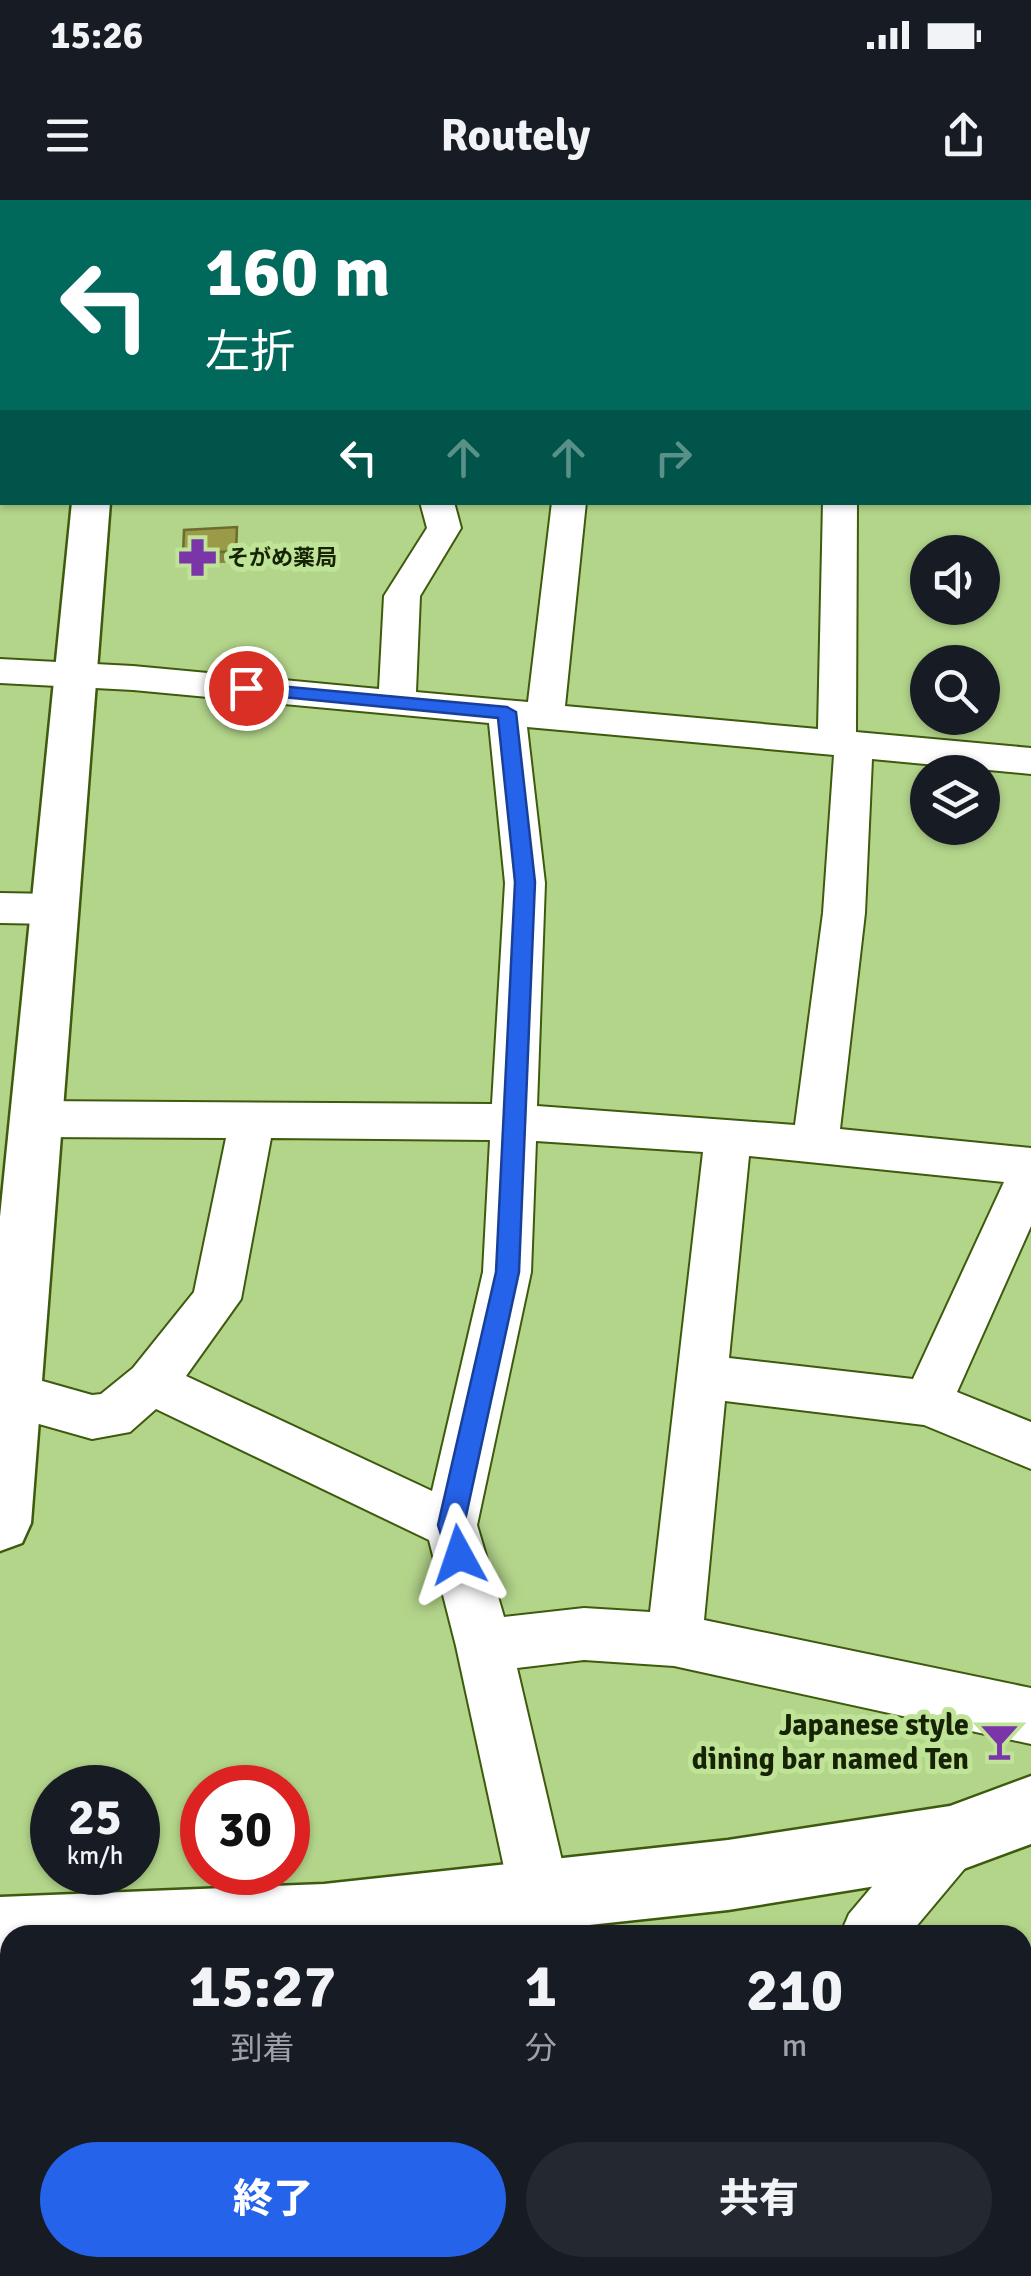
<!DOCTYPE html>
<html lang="ja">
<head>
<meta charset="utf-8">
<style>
  :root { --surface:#171b24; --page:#242831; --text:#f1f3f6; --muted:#9ea1a6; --accent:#2563eb }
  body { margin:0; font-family:Signika,"Noto Sans JP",sans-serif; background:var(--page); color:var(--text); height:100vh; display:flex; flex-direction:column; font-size:38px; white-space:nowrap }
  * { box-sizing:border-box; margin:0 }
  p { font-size:32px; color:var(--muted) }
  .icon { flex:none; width:55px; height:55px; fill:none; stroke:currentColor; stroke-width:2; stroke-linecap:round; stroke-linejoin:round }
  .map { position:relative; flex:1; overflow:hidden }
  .drawer { position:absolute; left:0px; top:1725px; width:1032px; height:352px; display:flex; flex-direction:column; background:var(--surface); border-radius:30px 30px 0 0; box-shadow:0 2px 8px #0004 }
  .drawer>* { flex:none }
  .top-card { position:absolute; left:0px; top:0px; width:1032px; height:305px; box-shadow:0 2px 8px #0004; background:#00695c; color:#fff; overflow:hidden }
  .fabs { position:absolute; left:910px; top:335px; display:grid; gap:20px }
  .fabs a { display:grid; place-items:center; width:90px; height:90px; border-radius:50%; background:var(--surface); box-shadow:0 2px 8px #0004; font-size:50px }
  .speed { position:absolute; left:30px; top:1565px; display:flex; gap:20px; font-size:50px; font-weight:700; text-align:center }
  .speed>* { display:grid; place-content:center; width:130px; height:130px; border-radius:50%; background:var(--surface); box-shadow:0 2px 8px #0004; line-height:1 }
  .speed small { font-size:25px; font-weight:400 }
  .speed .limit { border:15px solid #d22; background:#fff; color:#111 }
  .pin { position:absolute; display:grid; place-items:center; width:85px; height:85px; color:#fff; margin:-42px; border:5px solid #fff; border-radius:50%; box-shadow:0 2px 10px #0007 }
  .me { position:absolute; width:110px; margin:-55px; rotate:355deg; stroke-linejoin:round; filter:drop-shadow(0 0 8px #0008) }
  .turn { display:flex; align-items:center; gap:35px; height:210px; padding:0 40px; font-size:45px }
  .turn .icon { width:130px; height:130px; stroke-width:2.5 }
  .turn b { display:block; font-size:70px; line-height:85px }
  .lanes { display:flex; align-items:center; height:95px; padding:0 40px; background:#0003; justify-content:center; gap:50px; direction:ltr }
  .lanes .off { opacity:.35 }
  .eta { display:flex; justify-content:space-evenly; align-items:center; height:170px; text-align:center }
  .eta b { font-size:60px; font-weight:800; line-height:70px }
  .primary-button { display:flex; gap:20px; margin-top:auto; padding:20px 40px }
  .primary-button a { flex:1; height:115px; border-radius:60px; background:var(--accent); color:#fff; font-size:40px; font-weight:800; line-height:115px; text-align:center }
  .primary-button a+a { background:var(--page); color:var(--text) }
  .status { display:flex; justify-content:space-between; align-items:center; height:70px; padding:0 50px; background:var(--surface); direction:ltr }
  .status svg { height:28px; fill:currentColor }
  header { display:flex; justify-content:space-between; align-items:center; height:130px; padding:0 40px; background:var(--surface); font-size:45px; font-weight:800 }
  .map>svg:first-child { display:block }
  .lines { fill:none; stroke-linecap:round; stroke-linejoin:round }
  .stream { fill:#64b2fb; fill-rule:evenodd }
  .minor-casing { stroke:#3d5a0d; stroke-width:4 }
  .tertiary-casing { stroke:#3d5a0d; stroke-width:5 }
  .path { stroke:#7f9a5e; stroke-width:8; stroke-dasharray:10 10; stroke-linecap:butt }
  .minor { fill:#fff; fill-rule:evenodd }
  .tertiary { fill:#fff; fill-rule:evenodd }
  .wall { fill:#84843d }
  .building { fill:#9a9a47; stroke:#6c6c32; stroke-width:2.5 }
  .route { fill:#2563eb; stroke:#184099; stroke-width:2.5 }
  .labels { text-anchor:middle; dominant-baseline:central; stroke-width:10; stroke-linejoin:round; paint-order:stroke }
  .far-poi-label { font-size:22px; font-weight:bold; fill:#162305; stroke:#bfe397; text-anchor:start }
  .near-poi-label { font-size:30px; font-weight:bold; fill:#162305; stroke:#bfe397; text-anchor:end }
</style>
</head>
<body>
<div class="status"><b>15:26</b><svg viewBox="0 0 49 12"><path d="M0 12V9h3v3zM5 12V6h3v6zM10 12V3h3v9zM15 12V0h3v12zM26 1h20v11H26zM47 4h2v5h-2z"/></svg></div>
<header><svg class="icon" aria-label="menu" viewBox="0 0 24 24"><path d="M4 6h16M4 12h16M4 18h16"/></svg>Routely<svg class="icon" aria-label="share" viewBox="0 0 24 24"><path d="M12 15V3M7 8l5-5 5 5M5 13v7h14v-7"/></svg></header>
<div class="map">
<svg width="1031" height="2076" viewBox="0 0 1031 2076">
  <rect width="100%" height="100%" fill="#b3d58a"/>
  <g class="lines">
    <rect class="stream" x="1030" y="14" width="1" height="4"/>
    <defs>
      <g id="minor">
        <polygon points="599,0 627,0 628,2 600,2"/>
        <polygon points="2,52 2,71 0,72 0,53"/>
        <rect x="1030" y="190" width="1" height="20"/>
        <path d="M420 302H454L461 328 420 396 416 492 528 502 552 302H586L565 506 818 529 823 302H857L856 532 1031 548V574L872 559 865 713 840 929 1031 948V1026L957 1192 1031 1222V1269L924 1225 725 1201 704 1420 1031 1488V1544L674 1466 584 1460 517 1468 570 1695 571 1735H511L510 1695 456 1446 429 1340 156 1209 130 1232 92 1239 0 1213V1169L92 1195 101 1194 133 1168 194 1092 226 938 36 937 20 931 13 919 20 907 36 901 492 904 505 683 489 523 133 490 0 483V459L133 466 379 489 384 396 427 328ZM527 527 834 555 823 713 795 925 537 906 545 683ZM271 938 490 940 483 1072 432 1291 186 1176 241 1099ZM536 941 703 952 650 1412 584 1408 504 1417 477 1325 531 1072ZM749 956 1004 982 913 1179 729 1158Z"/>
        <polygon points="0,693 54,694 69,699 75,709 69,719 54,724 0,723"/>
        <polygon points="950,1611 971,1619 979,1640 971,1661 909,1735 840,1735 849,1714 929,1619"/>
        <polygon points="532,2068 599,2068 601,2076 533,2076"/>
        <polygon points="677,2068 745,2068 742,2076 674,2076"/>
      </g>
      <g id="tertiary">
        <rect x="99" y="0" width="32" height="2"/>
        <polygon points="72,302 110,302 31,1323 22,1343 0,1351 0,1017"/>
        <polygon points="1031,1576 1031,1644 950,1674 728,1710 497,1735 10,1735 10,1767 0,1767 0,1697 324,1684 728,1640 950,1606"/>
      </g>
    </defs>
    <use href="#minor" class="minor-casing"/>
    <use href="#tertiary" class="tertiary-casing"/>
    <polyline class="path" points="0,1984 10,1916"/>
    <use href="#minor" class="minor"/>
    <use href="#tertiary" class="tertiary"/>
  </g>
  <polygon class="wall" points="237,327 238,362 185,365 183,354"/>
  <polygon class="building" points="237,327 236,351 183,354 184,330"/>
  <polygon class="route" points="246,483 507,507 516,512 535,682 519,1072 464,1325 472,1355 468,1364 459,1367 450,1364 438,1325 496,1072 515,682 498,518 240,493 237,488"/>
  <defs>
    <symbol id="pharmacy-bare" viewBox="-9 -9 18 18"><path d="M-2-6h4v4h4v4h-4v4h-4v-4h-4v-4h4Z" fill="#7a35a8" stroke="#bfe397" stroke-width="2.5" paint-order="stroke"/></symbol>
    <symbol id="bar-bare" viewBox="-9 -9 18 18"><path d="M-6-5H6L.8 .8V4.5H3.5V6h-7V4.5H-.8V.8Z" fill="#7a35a8" stroke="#bfe397" stroke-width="2.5" paint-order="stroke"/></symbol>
  </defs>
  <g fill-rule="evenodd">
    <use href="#pharmacy-bare" x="170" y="330" width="55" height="55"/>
    <use href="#bar-bare" x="972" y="1514" width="55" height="55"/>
  </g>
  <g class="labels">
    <g class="far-poi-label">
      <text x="227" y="357">そがめ薬局</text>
    </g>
    <g class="near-poi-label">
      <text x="969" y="1525">Japanese style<tspan x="969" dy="34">dining bar named Ten</tspan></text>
    </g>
  </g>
</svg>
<div class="fabs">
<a><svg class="icon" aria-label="sound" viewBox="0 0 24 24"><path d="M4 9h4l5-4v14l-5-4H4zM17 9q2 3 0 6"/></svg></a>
<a><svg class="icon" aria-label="search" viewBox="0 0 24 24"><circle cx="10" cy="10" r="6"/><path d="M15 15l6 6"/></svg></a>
<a><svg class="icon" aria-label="layers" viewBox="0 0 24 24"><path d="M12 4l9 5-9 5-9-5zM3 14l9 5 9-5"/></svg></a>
</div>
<div class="speed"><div>25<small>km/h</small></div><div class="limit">30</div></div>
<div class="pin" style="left:246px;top:488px;background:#d93025"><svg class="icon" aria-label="arrive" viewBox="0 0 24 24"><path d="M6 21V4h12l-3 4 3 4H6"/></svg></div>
<svg class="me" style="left:459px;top:1355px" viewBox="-20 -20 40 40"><path d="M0-17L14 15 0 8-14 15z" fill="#2563eb" stroke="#fff" stroke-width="4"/></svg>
<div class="top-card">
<div class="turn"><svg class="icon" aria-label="left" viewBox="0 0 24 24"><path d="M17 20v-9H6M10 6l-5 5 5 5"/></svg><div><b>160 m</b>左折</div></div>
<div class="lanes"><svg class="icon" aria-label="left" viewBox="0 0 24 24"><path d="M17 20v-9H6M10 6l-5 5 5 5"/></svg><svg class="icon off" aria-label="ahead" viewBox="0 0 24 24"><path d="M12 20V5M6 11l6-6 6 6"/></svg><svg class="icon off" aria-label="ahead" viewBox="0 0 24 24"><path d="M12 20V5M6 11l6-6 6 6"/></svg><svg class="icon off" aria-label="right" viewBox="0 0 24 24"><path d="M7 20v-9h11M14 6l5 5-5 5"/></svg></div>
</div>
<section class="drawer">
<div class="eta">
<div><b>15:27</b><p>到着</p></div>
<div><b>1</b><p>分</p></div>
<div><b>210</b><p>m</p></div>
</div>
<div class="primary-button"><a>終了</a><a>共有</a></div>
</section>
</div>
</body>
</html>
